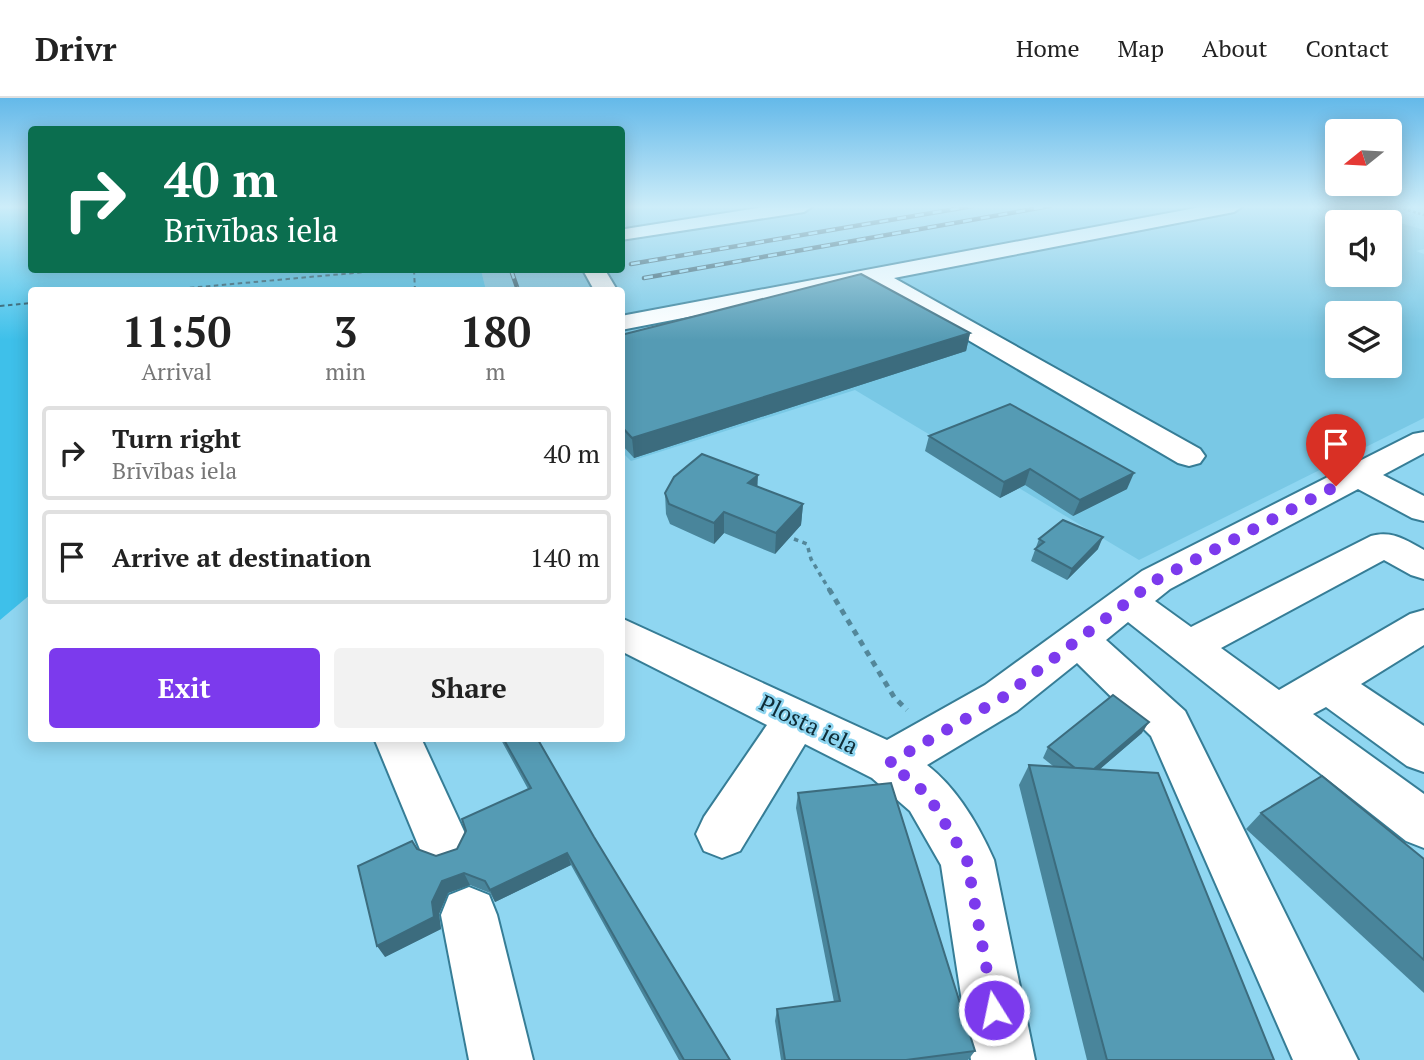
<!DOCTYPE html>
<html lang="en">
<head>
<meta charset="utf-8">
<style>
  :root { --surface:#fff; --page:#f2f2f2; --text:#222; --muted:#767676; --line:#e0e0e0; --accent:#7c3aed }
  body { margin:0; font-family:"PT Serif",serif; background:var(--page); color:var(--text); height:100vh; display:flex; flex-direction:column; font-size:26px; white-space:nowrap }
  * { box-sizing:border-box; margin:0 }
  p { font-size:23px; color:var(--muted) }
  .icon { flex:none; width:38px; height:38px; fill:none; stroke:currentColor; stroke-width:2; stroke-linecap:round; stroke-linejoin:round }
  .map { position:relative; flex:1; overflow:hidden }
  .side { position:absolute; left:28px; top:189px; width:597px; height:455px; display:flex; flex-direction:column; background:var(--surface); border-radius:7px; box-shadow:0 4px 18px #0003 }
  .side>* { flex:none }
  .banner { position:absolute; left:28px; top:28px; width:597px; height:147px; border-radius:7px; box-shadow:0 4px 18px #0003; background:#0b6e4f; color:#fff; overflow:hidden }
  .needle { width:46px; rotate:252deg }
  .fabs { position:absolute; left:1325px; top:21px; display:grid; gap:14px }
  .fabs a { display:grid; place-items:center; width:77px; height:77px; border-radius:7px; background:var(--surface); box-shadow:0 4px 18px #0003; font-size:35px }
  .pin { position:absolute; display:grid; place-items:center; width:60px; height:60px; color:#fff; margin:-72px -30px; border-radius:50% 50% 50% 0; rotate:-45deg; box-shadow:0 0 7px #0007 }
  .pin .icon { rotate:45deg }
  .me { position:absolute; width:77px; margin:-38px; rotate:350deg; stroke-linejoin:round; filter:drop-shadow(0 0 5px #0008) }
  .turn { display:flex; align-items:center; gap:24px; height:147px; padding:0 21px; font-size:32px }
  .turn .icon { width:91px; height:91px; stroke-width:2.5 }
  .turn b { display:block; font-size:49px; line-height:60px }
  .eta { display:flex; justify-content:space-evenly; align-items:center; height:119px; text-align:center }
  .eta b { font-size:42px; font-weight:700; line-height:49px }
  .button { display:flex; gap:14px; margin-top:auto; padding:14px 21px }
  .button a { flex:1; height:80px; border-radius:7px; background:var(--accent); color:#fff; font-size:28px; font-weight:700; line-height:80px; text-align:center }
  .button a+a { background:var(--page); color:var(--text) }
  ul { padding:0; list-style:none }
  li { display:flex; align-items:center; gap:21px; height:94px; margin:0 14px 10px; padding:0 7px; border:4px solid var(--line); border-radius:7px }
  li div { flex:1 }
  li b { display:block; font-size:26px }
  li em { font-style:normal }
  header { display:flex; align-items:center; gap:42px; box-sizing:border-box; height:98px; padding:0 35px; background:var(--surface); border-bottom:2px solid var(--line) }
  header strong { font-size:33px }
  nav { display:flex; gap:38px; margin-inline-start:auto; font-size:24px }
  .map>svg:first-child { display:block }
  .built { fill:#79c8e5; fill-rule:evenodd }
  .water { fill:#3ec0ea }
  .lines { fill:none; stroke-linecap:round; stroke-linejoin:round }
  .ferry { stroke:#114759; stroke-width:2; stroke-dasharray:4.5 3.5; stroke-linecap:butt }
  .minor-casing { stroke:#367d96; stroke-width:4 }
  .path-far2 { stroke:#53879a; stroke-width:2.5; stroke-dasharray:2.5 2.5; stroke-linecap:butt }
  .path-far1 { stroke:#53879a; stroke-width:3.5; stroke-dasharray:4.5 4.5; stroke-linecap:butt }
  .path { stroke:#53879a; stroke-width:5; stroke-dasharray:6 6; stroke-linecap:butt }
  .minor { fill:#fff; fill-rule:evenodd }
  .rail-casing { stroke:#2a505e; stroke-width:4.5 }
  .rail { stroke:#8fd6f1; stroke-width:2.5; stroke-dasharray:9; stroke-linecap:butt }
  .wall { fill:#49859b }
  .shaded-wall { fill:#3c6c7e }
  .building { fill:#559bb4; stroke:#3c6c7e; stroke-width:2 }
  .route { stroke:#7c3aed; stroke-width:12; stroke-dasharray:0 21.6 }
  .labels { text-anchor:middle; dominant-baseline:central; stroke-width:5; stroke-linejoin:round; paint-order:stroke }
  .near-street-label { font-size:23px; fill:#0f2d37; stroke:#8fd6f1 }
</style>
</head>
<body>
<header>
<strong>Drivr</strong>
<nav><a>Home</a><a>Map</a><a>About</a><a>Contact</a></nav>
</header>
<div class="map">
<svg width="1424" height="962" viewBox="0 0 1424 962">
  <rect width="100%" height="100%" fill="#8fd6f1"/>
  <path class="built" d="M621 108H1342L1424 132V151L1416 153 1424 156V320L1139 462 855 292 631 363 621 353V192H486L481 172H621ZM1337 124H1390V177H1337ZM1337 215H1390V268H1337Z"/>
  <polygon class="water" points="0,108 31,108 32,172 481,172 486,192 32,192 31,496 0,522"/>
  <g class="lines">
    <g class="ferry">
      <polyline points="414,172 415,192"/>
      <polyline points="166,192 387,172"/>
      <polyline points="0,208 32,205"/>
    </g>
    <defs>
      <g id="minor">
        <polygon points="771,108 813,108 804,114 621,142 621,132 625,131"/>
        <polygon points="1206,108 1243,108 1234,114 894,180 1200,351 1205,358 1200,365 1189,368 1178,365 869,184 621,232 621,218"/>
        <polygon points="583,172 605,172 617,192 594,192"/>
        <path d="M1424 334V355L1383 377 1424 398V423L1412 420 1358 391 1170 491 1155 503 1191 529 1371 438C1392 432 1406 442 1424 452V481L1411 477 1384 462 1221 550 1279 592 1410 516 1424 512V547L1361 586 1424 628V674L1407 668 1326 609 1313 616 1424 696V750L1406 743 1128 524 1106 542 1185 613 1358 962H1293L1151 638 1077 565 1017 613 927 667C957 690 979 728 994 762L1035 962H971L941 767 910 713 872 680 805 646 740 753 722 760 704 753 696 736 704 719 767 627 621 553V520L887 642 985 587 1142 473 1413 336Z"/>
        <polygon points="374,640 421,640 469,744 462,761 443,768 424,761"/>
        <polygon points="469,789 489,797 497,817 533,962 469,962 441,817 449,797"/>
      </g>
    </defs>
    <use href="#minor" class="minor-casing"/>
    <polyline class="path-far2" points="1394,108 1424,117"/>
    <polyline class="path-far1" points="794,441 807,446 811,461 830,493"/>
    <polyline class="path" points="829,491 894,599 907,612"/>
    <use href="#minor" class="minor"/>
    <defs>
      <g id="rail">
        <polyline points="631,166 973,108"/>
        <polyline points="511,172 518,192"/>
        <polyline points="644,180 1050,108"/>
      </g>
    </defs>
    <use href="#rail" class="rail-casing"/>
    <use href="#rail" class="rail"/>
  </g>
  <g class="wall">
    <polygon points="970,235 966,253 634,360 621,346 621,237"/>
    <polygon points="929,338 1127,391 1073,418 1025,387 1000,400 925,353"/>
    <polygon points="757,389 803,406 801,427 775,456 724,435 714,446 670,426 666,416 665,395"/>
    <polygon points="1039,441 1098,451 1067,482 1031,463"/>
    <polygon points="1142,635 1100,671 1274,962 1087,962 1019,687 1029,667 1053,668 1043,660 1048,649"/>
    <polygon points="500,640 537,640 594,739 730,962 679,962 571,767 495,804 490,795 470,787 448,795 439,816 441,831 385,859 417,751 436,758 457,751 528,691"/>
    <polygon points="798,695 975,953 968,962 781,962 775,923 777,911 834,904 796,710"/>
    <polygon points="1261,715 1424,761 1424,895 1246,731"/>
  </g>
  <g class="shaded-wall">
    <polygon points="970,235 966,253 634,360 632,340"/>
    <polygon points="1030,371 1025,387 1000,400 1004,384"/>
    <polygon points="1134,375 1127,391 1073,418 1080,402"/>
    <polygon points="758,377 757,397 748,385"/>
    <polygon points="803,406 801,427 775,456 776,435"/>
    <polygon points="724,414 724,435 714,446 714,425"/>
    <polygon points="1103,439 1098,451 1067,482 1072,471"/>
    <polygon points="1149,624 1142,635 1079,689 1085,678"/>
    <polygon points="567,755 571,767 495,804 490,792"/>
    <polygon points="464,775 470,787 448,795 439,816 441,831 385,859 377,848 432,804 442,783"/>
  </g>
  <g class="building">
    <polygon points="861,176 970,235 632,340 621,328 621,237"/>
    <polygon points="1010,306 1134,375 1080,402 1030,371 1004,384 929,338"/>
    <polygon points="702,356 758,377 748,385 803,406 776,435 724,414 714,425 669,406 665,395 674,379"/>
    <polygon points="1063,422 1103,439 1072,471 1035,451 1044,444 1039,441"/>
    <polygon points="1113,597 1149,624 1094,671 1075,670 1048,649"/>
    <polygon points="503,640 537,640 594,739 730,962 684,962 567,755 490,792 485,783 464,775 442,783 432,804 434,819 377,848 358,768 412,743 417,751 436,758 457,751 466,733 462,721 531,690"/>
    <polygon points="1029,667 1158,675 1274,962 1107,962"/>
    <polygon points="1322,678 1424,761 1424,862 1261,715"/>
    <polygon points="891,685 975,953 906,962 785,962 777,911 840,903 798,695"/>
  </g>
  <linearGradient id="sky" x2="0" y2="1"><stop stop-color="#64b9e9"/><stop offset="0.45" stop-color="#cdedf9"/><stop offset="1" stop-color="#cdedf9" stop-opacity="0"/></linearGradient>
  <rect width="1424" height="242" fill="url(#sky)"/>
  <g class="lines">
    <polyline class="route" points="994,912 967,762 928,697 889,665 1002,600 1156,482 1336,388"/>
  </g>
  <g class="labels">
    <g class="near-street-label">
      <text transform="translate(809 626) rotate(26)">Plosta iela</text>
    </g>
  </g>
</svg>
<div class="fabs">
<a><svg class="needle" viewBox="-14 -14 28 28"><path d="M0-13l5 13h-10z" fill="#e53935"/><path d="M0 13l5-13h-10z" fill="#767676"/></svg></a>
<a><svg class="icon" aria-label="sound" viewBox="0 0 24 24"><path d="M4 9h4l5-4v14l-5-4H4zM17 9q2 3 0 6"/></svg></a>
<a><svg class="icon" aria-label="layers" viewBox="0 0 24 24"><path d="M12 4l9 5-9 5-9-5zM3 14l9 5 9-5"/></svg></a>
</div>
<div class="pin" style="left:1336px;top:388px;background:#d93025"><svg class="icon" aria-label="arrive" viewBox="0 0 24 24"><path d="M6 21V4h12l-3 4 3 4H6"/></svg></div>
<svg class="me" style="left:994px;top:912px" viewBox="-20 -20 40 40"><circle r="17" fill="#7c3aed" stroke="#fff" stroke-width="3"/><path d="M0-11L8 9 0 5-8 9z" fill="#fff"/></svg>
<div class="banner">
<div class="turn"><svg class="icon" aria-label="right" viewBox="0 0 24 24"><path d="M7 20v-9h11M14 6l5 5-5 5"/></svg><div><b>40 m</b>Brīvības iela</div></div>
</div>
<section class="side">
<div class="eta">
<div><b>11:50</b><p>Arrival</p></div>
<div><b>3</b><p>min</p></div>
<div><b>180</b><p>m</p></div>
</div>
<ul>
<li><svg class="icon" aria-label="right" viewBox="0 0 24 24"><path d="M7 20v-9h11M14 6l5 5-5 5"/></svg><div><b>Turn right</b><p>Brīvības iela</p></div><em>40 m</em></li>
<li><svg class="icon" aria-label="arrive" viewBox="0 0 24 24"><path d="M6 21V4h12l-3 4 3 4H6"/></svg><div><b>Arrive at destination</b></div><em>140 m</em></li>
</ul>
<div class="button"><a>Exit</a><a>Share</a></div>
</section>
</div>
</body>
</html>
